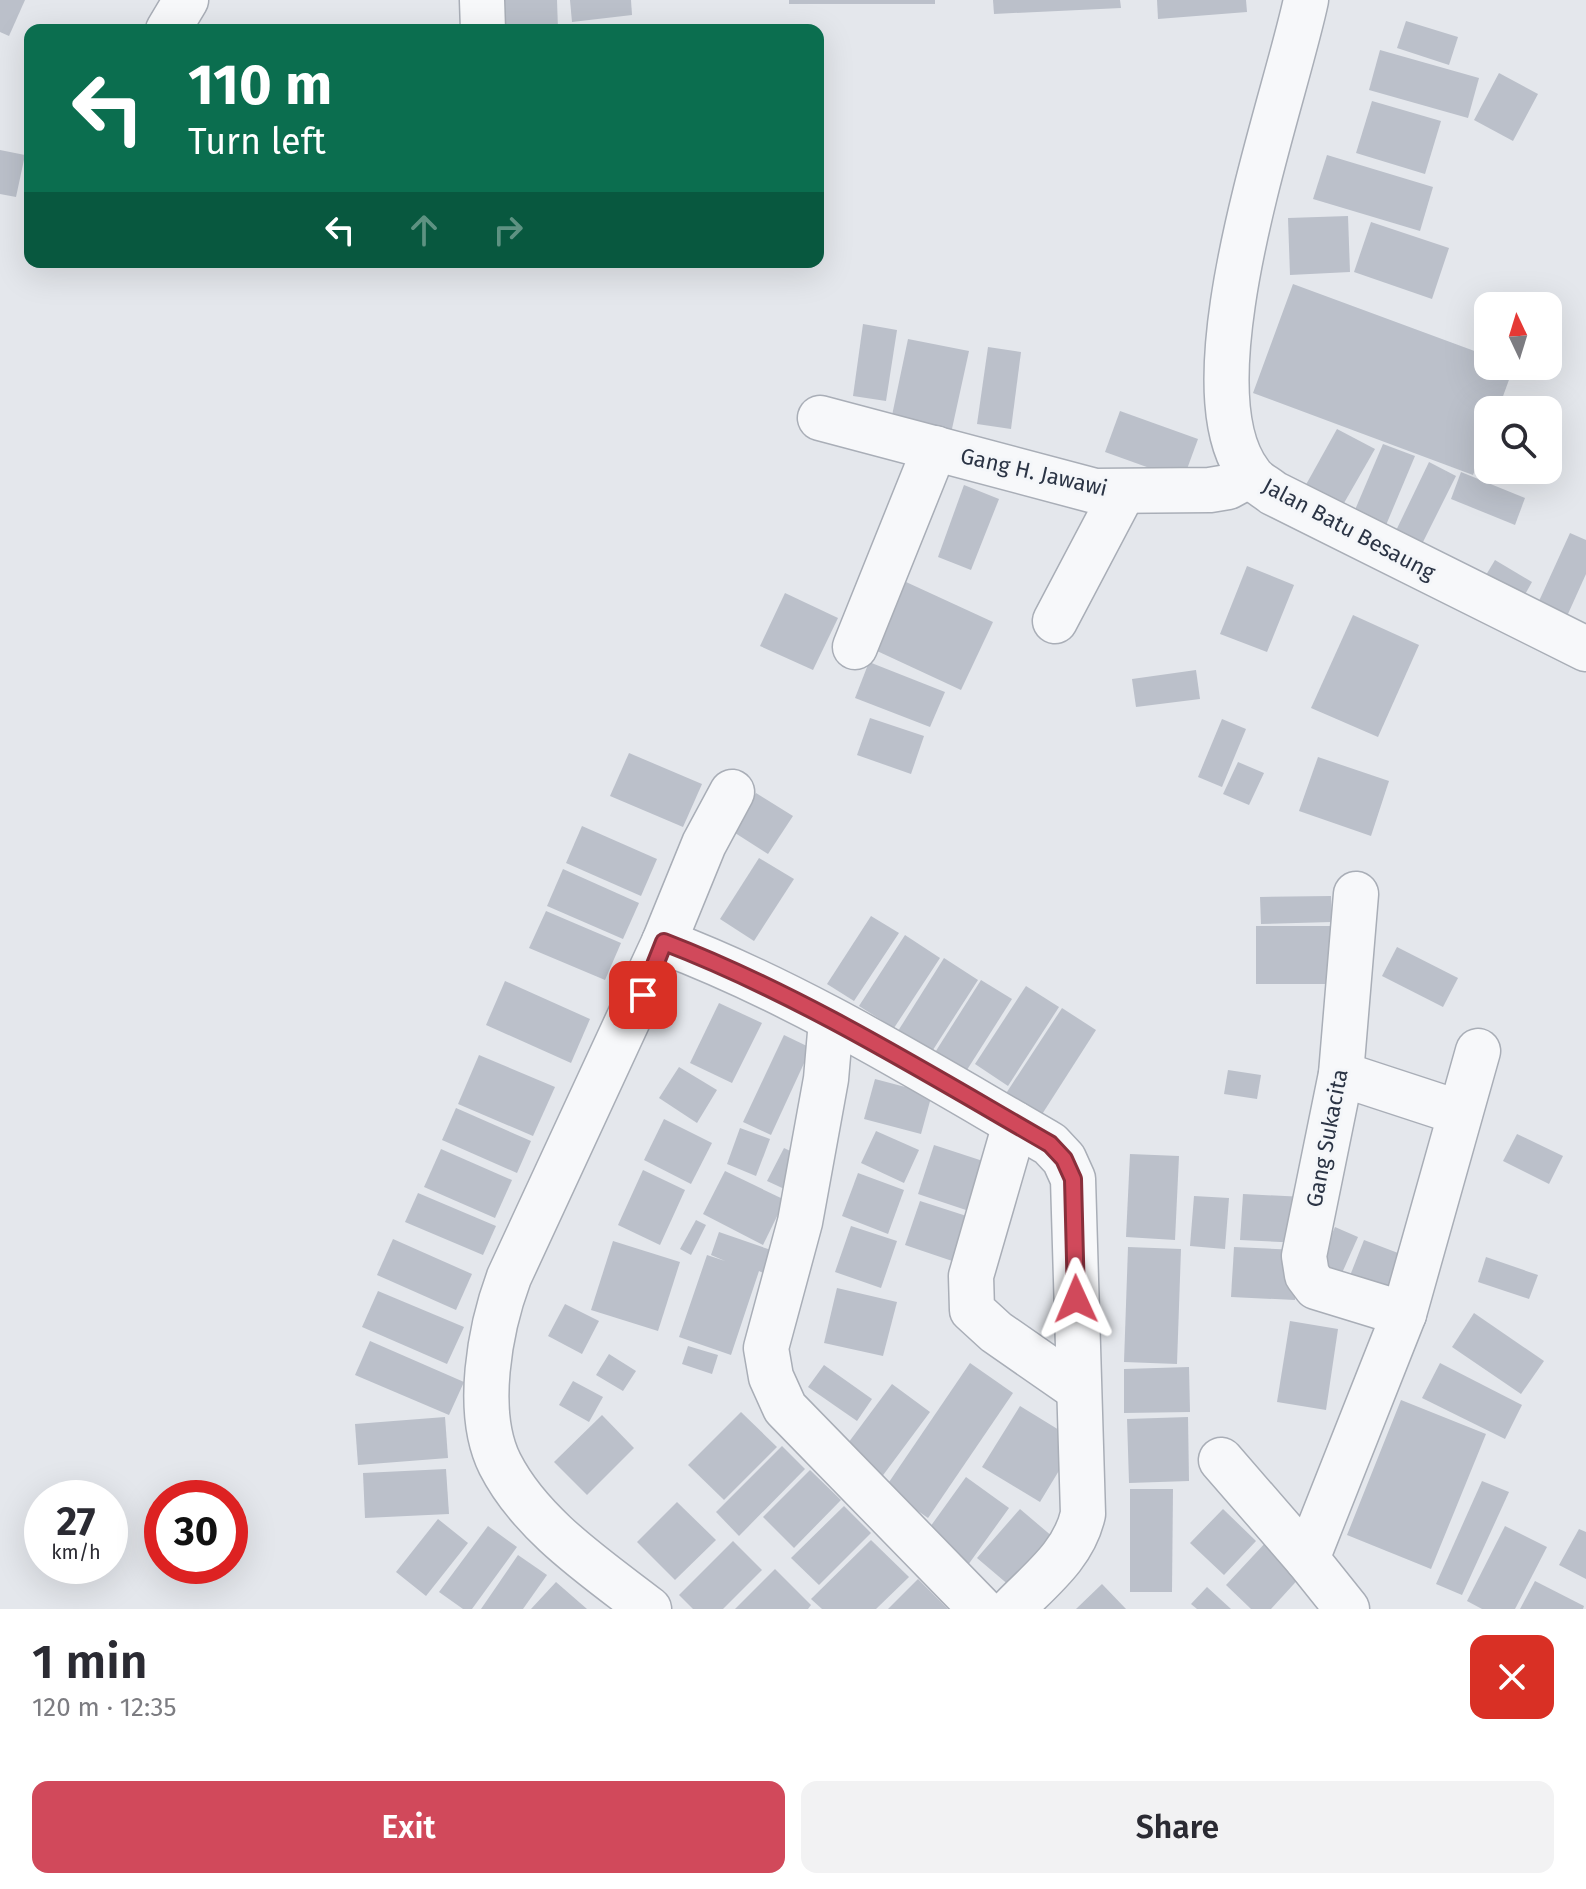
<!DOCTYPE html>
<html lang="en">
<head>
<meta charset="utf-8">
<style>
  :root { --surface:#fff; --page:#f2f2f3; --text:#2b2b33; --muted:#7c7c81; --accent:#d1495b }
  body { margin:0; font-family:"Fira Sans",sans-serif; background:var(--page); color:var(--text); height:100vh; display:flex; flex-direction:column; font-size:30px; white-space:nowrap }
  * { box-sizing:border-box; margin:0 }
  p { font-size:26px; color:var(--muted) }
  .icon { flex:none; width:44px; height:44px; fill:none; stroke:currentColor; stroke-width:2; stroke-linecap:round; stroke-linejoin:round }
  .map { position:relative; height:1609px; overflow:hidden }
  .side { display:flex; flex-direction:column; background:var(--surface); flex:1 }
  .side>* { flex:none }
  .top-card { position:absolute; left:24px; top:24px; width:800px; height:244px; border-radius:16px; box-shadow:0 8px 32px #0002; background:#0b6e4f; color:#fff; overflow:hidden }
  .needle { width:52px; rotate:356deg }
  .tools { position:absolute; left:1474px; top:292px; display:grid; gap:16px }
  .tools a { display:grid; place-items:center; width:88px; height:88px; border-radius:16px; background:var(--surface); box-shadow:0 8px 32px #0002; font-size:40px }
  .speed { position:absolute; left:24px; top:1480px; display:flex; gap:16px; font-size:40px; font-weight:700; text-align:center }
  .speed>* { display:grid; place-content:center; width:104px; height:104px; border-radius:50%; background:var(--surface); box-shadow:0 8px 32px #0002; line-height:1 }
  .speed small { font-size:20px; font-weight:400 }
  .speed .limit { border:12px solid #d22; background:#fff; color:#111 }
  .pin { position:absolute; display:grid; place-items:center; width:68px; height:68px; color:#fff; margin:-34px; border-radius:16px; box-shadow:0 4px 12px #0006 }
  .me { position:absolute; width:88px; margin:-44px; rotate:359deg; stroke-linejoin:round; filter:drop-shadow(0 0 6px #0008) }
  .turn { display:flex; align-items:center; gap:28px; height:168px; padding:0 32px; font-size:36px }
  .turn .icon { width:104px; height:104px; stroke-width:2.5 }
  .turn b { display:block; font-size:56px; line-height:68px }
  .lanes { display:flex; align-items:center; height:76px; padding:0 32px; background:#0003; justify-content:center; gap:40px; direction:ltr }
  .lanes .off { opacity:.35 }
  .round { display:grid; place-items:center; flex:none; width:84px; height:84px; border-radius:16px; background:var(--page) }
  .headline { display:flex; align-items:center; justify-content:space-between; height:136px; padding:0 32px }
  h1 { font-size:48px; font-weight:600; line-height:60px }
  .button { display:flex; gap:16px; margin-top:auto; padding:16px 32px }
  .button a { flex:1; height:92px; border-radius:16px; background:var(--accent); color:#fff; font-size:32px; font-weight:600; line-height:92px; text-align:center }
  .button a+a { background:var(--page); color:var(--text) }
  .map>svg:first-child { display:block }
  .building { fill:#bbc0ca }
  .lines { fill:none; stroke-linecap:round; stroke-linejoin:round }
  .minor-casing { stroke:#a9aeb7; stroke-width:47 }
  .minor { stroke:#f7f8fa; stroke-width:44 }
  .route-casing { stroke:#882f3b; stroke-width:20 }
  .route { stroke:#d1495b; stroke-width:14 }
  .labels { text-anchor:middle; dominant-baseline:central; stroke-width:6; stroke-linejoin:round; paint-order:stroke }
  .street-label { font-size:22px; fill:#2b3445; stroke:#f4f6f9 }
</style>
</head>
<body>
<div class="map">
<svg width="1586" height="1609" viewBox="0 0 1586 1609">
  <rect width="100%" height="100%" fill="#e4e7ec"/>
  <g class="building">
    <polygon points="0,0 25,0 9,36 0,32"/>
    <polygon points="498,0 557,0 558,30 499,30"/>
    <polygon points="570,0 631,0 632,15 572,22"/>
    <rect x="789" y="0" width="146" height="4"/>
    <polygon points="993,0 1120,0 1121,8 994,14"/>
    <polygon points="1157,0 1246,0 1247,12 1158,19"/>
    <polygon points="1406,21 1458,37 1449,65 1397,48"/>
    <polygon points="1380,50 1479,78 1468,118 1369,90"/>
    <polygon points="1499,73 1538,94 1513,141 1474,120"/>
    <polygon points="1372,101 1441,121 1425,174 1356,153"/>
    <polygon points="0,150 25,155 16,197 0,194"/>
    <polygon points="1327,155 1433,187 1420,231 1313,199"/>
    <polygon points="1348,216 1350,272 1290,275 1288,218"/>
    <polygon points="1371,222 1449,248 1432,299 1354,272"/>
    <polygon points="1293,284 1488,356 1488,366 1514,366 1498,410 1488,410 1488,436 1473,475 1253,393"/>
    <polygon points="863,324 897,330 886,401 853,396"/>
    <polygon points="908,339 969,351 950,438 890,425"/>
    <polygon points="988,347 1021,352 1011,429 977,424"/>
    <polygon points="1120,411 1198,439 1183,480 1105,452"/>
    <polygon points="1337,429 1375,449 1340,510 1303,490"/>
    <polygon points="1383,444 1415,456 1381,537 1349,524"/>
    <polygon points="1429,462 1456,476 1417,554 1391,541"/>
    <polygon points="1461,472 1525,498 1515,525 1451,499"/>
    <polygon points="964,485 999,499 971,570 938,557"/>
    <polygon points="1570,533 1586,540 1586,574 1563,625 1534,612"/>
    <polygon points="1495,560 1532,582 1523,598 1486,575"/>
    <polygon points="1247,566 1294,585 1267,652 1220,634"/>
    <polygon points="893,576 993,622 961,690 862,644"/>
    <polygon points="785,593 838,618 813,670 760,646"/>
    <polygon points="1353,615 1419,645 1378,737 1311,708"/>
    <polygon points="869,662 945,692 930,727 855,698"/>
    <polygon points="1196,670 1200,699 1136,707 1132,679"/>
    <polygon points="870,718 924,736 911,774 857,755"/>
    <polygon points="1222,719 1246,729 1222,787 1198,777"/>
    <polygon points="629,753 702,784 683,827 610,796"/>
    <polygon points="1318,757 1389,781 1371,836 1299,811"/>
    <polygon points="1238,762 1264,773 1249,805 1223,794"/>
    <polygon points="756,793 793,816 768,854 732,831"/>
    <polygon points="582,826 657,859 641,896 566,863"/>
    <polygon points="759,858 794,879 754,941 720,919"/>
    <polygon points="563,869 639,903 623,939 547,906"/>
    <polygon points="1331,896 1332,922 1261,924 1260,897"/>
    <polygon points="546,911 621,943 605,980 529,948"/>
    <polygon points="871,916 899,933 854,1001 827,984"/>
    <rect x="1256" y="926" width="85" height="58"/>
    <polygon points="905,935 940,958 894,1028 859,1006"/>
    <polygon points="1397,947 1458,978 1443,1007 1382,976"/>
    <polygon points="944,958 978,980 931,1053 898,1031"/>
    <polygon points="981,980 1012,999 965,1073 934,1054"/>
    <polygon points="505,981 590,1019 571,1063 486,1025"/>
    <polygon points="1026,986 1059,1007 1008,1086 975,1064"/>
    <polygon points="719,1003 762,1023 732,1083 690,1063"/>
    <polygon points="1062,1008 1096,1030 1039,1119 1003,1098"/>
    <polygon points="784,1035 811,1048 771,1135 743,1122"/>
    <polygon points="479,1055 555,1087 533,1136 458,1104"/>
    <polygon points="679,1067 717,1090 697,1123 659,1098"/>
    <polygon points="1228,1070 1261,1075 1257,1099 1224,1094"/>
    <polygon points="875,1079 932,1094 921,1134 864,1119"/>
    <polygon points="456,1108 531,1141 517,1173 442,1140"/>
    <polygon points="664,1119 712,1143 691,1184 644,1160"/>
    <polygon points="740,1128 770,1139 756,1176 727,1164"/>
    <polygon points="876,1131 919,1150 904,1183 861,1163"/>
    <polygon points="1517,1134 1563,1156 1549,1184 1503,1161"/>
    <polygon points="934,1145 986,1162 969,1211 918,1194"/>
    <polygon points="784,1148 807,1159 791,1192 767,1181"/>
    <polygon points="441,1149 512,1180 495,1218 424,1187"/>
    <polygon points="1130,1154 1179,1156 1175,1240 1126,1237"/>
    <polygon points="643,1170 685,1190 660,1245 618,1225"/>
    <polygon points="725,1171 785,1200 763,1245 703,1214"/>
    <polygon points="858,1173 904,1190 888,1234 842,1216"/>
    <polygon points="418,1193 496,1226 483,1255 405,1222"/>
    <polygon points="1243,1194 1305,1197 1302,1243 1240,1240"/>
    <polygon points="1194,1196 1229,1198 1225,1249 1190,1246"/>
    <polygon points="920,1201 982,1221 967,1266 905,1245"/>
    <polygon points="696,1220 706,1225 691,1255 680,1249"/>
    <polygon points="851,1226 897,1241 881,1288 835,1272"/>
    <polygon points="1335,1227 1358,1237 1342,1273 1319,1264"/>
    <polygon points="719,1232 771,1250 763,1273 759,1271 731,1355 679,1337 707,1255 725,1261 711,1255"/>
    <polygon points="393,1239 472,1274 456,1310 377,1275"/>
    <polygon points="1364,1240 1419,1261 1399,1311 1344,1291"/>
    <polygon points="613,1241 680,1262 658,1331 591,1310"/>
    <polygon points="1128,1247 1181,1249 1177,1364 1124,1362"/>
    <polygon points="1234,1247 1298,1250 1295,1300 1231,1297"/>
    <polygon points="1486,1257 1538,1275 1529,1299 1478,1282"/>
    <polygon points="837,1288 897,1302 883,1356 824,1343"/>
    <polygon points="378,1291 464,1327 447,1364 362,1327"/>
    <polygon points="565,1304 599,1321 582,1354 548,1336"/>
    <polygon points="1474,1313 1544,1361 1521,1394 1452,1347"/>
    <polygon points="1290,1321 1338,1329 1326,1410 1277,1402"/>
    <polygon points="370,1341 464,1382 449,1415 355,1375"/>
    <polygon points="688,1346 718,1355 712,1374 682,1364"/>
    <polygon points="609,1354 636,1371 623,1391 596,1375"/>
    <polygon points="970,1363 1013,1393 928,1518 885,1488"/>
    <polygon points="1440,1363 1522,1405 1505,1439 1422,1398"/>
    <polygon points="824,1365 872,1399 857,1421 808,1387"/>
    <polygon points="1189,1367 1190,1412 1124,1413 1124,1369"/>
    <polygon points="573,1381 603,1397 589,1422 559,1405"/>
    <polygon points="892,1384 930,1412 878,1482 840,1454"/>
    <polygon points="1401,1400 1486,1434 1431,1569 1347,1535"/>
    <polygon points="1020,1406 1077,1441 1040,1502 982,1467"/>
    <polygon points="741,1412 777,1447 724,1500 688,1465"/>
    <polygon points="602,1415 634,1448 587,1495 554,1462"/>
    <polygon points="445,1417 448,1458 358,1465 355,1424"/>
    <polygon points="1188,1417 1189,1481 1129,1483 1127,1419"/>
    <polygon points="782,1446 805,1469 739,1536 716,1512"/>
    <polygon points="446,1469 449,1514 365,1518 363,1473"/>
    <polygon points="810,1470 841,1500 794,1548 763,1517"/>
    <polygon points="966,1477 1009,1508 968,1565 925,1534"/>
    <polygon points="1482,1481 1509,1492 1462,1595 1436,1584"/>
    <polygon points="1130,1489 1173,1489 1172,1592 1130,1592"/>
    <polygon points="677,1502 716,1540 675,1580 637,1542"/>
    <polygon points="844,1506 871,1533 819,1585 791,1558"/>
    <polygon points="1020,1509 1060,1543 1017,1592 977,1558"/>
    <polygon points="1223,1509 1256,1541 1224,1575 1190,1543"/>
    <polygon points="438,1519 468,1543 426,1596 396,1572"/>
    <polygon points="488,1526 517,1547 472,1609 463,1609 439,1592"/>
    <polygon points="1505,1526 1547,1547 1515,1609 1482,1609 1467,1601"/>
    <polygon points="1579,1529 1586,1532 1586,1579 1559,1565"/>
    <polygon points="871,1540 909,1577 876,1609 822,1609 811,1599"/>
    <polygon points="733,1541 762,1570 723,1609 693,1609 679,1595"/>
    <polygon points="1267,1541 1303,1574 1271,1609 1251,1609 1226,1585"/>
    <polygon points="518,1555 547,1575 523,1609 481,1609"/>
    <polygon points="775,1569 811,1605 808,1609 735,1609"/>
    <polygon points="918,1579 948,1609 888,1609"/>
    <polygon points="1535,1581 1584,1606 1583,1609 1520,1609"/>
    <polygon points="556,1582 587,1609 531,1609"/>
    <polygon points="1102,1584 1126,1609 1076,1609"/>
    <polygon points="1207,1587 1231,1609 1197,1609 1191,1604"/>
  </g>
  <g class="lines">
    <defs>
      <g id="minor">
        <polyline points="482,0 483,30"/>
        <path d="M1306 0C1284 105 1181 384 1250 474 1255 482 1266 487 1273 493L1586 649"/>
        <polyline points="168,30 186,0"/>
        <polyline points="820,418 1095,491 1210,490 1228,487 1250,475"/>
        <polyline points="1055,621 1123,492"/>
        <polyline points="855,647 935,448"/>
        <polyline points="1356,894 1341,1074 1304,1256 1307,1275 1316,1287 1404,1314"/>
        <polyline points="664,942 704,844 732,792"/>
        <polyline points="831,1021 826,1079 800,1222 766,1348 771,1377 785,1408 981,1609"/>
        <polyline points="1341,1074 1460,1113"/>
        <polyline points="1015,1124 971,1276 972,1310 996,1332 1078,1389"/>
        <polyline points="1221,1460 1307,1559"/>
        <path d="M649 1609C596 1568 531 1525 500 1464 474 1412 490 1328 509 1277L664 942C799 993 925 1072 1050 1144L1064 1159 1073 1179 1083 1514C1074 1555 1040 1580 1012 1609"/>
        <polyline points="1347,1609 1307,1559 1404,1314 1478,1051"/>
      </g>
    </defs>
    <use href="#minor" class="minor-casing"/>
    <use href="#minor" class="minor"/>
  </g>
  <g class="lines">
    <defs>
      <path id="route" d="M643 995 664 942C799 994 925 1072 1050 1144L1064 1159 1073 1179 1076 1299"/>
    </defs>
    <use href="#route" class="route-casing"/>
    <use href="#route" class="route"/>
  </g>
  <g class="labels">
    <g class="street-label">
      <text transform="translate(1034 472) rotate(13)">Gang H. Jawawi</text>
      <text transform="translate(1349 529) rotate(28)">Jalan Batu Besaung</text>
      <text transform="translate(1327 1138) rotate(-79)">Gang Sukacita</text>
    </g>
  </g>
</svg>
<div class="tools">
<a><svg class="needle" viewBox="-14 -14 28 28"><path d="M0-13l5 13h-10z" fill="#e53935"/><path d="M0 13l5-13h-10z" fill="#7c7c81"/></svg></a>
<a><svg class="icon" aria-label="search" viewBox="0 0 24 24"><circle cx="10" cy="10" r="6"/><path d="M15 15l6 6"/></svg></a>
</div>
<div class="speed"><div>27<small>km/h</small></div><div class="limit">30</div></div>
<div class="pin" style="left:643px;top:995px;background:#d93025"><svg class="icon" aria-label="arrive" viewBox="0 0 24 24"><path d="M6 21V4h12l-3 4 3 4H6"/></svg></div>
<svg class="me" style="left:1076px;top:1299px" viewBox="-20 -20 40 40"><path d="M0-17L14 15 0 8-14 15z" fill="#d1495b" stroke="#fff" stroke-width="4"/></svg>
<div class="top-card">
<div class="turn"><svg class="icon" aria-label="left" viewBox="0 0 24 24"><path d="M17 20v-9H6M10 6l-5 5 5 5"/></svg><div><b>110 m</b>Turn left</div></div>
<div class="lanes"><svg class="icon" aria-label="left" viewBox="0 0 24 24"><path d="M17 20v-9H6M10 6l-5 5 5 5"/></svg><svg class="icon off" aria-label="ahead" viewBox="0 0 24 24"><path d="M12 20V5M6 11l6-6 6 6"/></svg><svg class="icon off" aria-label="right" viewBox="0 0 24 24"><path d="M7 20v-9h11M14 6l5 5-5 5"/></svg></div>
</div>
</div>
<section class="side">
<div class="headline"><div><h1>1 min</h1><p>120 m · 12:35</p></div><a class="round" style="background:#d93025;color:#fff"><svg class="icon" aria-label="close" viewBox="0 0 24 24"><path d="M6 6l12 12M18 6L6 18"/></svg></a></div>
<div class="button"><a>Exit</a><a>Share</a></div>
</section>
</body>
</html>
